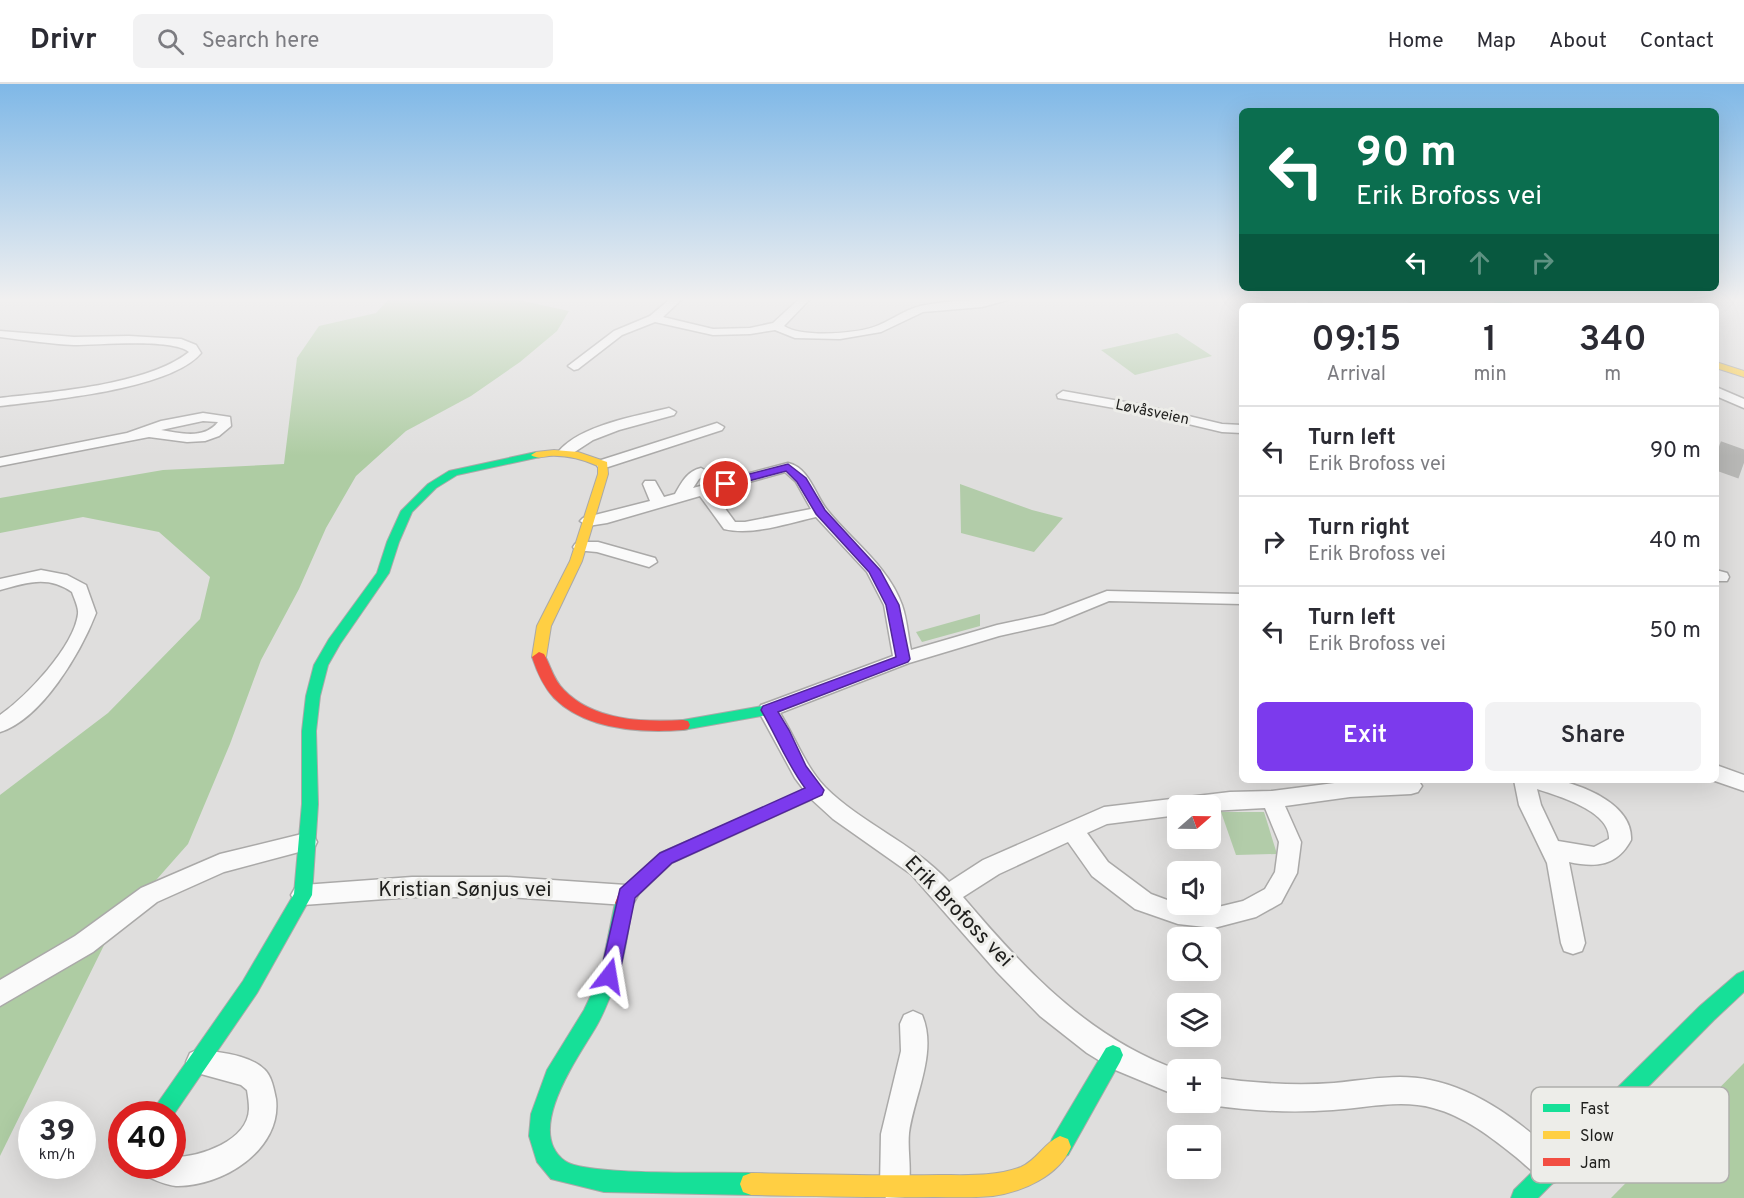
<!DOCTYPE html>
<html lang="en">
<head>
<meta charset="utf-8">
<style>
  :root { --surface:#fff; --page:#f2f2f3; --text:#2b2b33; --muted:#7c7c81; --line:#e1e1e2; --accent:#7c3aed }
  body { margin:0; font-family:Overpass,sans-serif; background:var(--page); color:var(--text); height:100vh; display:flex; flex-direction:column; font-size:22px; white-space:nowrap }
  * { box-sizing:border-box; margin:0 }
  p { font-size:20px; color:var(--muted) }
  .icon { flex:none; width:33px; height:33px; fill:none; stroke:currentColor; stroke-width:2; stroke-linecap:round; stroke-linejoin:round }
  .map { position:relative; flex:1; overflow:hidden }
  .drawer { position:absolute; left:1239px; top:219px; width:480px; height:480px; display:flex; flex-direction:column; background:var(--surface); border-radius:9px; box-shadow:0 6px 24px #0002 }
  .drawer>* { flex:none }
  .top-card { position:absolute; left:1239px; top:24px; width:480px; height:183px; border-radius:9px; box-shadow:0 6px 24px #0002; background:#0b6e4f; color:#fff; overflow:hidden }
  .needle { width:39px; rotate:70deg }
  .tools { position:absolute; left:1167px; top:711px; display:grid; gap:12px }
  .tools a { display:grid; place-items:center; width:54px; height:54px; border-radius:9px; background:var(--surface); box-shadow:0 6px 24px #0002; font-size:30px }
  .speed { position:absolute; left:18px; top:1017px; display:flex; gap:12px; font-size:30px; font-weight:700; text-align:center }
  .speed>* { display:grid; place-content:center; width:78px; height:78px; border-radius:50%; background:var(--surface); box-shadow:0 6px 24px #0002; line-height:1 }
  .speed small { font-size:15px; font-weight:400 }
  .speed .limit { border:9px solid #d22; background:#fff; color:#111 }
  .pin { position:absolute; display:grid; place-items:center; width:51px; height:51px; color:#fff; margin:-26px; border:3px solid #fff; border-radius:50%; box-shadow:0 2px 6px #0007 }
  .me { position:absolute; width:66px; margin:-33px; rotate:14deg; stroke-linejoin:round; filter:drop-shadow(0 0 4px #0008) }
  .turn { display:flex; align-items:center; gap:21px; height:126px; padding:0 18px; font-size:27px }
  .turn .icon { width:78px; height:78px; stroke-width:2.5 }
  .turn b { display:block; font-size:42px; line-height:51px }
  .lanes { display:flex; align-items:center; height:57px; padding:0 18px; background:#0003; justify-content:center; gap:30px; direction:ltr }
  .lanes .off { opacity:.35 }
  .eta { display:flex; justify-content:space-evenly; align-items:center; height:102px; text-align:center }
  .eta b { font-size:36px; font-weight:600; line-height:42px }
  .primary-button { display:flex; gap:12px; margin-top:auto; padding:12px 18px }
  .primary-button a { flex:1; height:69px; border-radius:9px; background:var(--accent); color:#fff; font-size:24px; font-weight:600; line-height:69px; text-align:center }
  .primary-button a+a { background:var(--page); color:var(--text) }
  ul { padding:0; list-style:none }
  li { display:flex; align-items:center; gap:18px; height:90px; padding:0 18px; border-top:2px solid var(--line) }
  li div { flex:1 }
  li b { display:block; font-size:22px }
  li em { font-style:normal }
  header { display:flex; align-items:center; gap:36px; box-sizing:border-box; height:84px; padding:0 30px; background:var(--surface); border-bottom:2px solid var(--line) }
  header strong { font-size:28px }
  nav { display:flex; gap:33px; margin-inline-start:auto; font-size:21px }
  .search { width:420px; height:54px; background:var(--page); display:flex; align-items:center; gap:15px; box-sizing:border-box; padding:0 21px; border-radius:9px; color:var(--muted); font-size:22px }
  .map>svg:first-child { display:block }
  .green { fill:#b2cca9 }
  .forest { fill:#aecca3 }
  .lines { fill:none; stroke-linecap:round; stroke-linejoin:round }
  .highway-tunnel-far1 { stroke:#b8b8b6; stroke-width:22; stroke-dasharray:22 11; stroke-linecap:butt }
  .highway-tunnel { stroke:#b8b8b6; stroke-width:29; stroke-dasharray:29 14; stroke-linecap:butt }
  .street-casing { stroke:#aaa9a8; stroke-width:3 }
  .fast-casing { stroke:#aaa9a8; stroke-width:2 }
  .slow-casing { stroke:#aaa9a8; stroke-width:2 }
  .jam-casing { stroke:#aaa9a8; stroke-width:2 }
  .street { fill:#fafafa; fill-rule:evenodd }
  .fast { fill:#16e098; fill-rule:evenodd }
  .slow { fill:#ffcf43; fill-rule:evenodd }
  .jam { fill:#f24e42; fill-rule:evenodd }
  .route { fill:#7c3aed; stroke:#51269a; stroke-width:1.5 }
  .labels { text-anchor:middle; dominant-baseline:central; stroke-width:6; stroke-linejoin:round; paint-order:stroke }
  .far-street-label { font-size:15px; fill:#1e1e1c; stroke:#edede9 }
  .near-street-label { font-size:21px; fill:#1e1e1c; stroke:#edede9 }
  .key { fill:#edede9; stroke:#afafac; stroke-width:1.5 }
  .key-label { font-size:16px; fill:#1e1e1c }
</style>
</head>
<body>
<header>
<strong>Drivr</strong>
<div class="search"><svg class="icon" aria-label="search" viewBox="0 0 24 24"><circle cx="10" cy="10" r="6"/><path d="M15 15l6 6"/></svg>Search here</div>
<nav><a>Home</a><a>Map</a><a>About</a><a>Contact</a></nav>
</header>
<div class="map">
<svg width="1744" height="1114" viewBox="0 0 1744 1114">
  <rect width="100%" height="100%" fill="#dfdedd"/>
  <g class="green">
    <polygon points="1177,249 1212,272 1135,291 1101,266"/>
    <polygon points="960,400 1032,426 1063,434 1034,468 961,449"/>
    <polygon points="980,530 980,542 922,558 916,548"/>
    <polygon points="1221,728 1264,728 1277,770 1236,771"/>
  </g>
  <g class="forest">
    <polygon points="388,216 519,216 569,227 557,247 520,278 471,312 406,347 356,392 326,444 299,505 261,576 230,660 188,760 111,847 0,1072 0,711 108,629 200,535 210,493 159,448 83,433 0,449 0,414 163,386 284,380 297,274 319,242 376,229"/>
    <polygon points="1744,979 1744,1114 1611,1114"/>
  </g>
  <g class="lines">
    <g class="highway-tunnel-far1">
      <polyline points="1306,216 1321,222"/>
      <polyline points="1351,216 1367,222"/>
    </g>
    <polyline class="highway-tunnel" points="1716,371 1744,381"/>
    <defs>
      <g id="street">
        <path d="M669 216H681L663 233 713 245 750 244 773 239 798 216H809L784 242C802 254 859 250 879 241 893 235 905 226 920 222 948 216 979 216 1007 216L982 223 923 228 881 248 840 255 795 254 775 246 750 250 713 251 655 238 622 251 578 285 574 286 568 282 614 247 650 232Z"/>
        <polygon points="1295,216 1306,216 1310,222 1298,222"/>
        <polygon points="1384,216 1402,216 1417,222 1399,222"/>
        <path d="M0 247 74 253 129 252 181 255 196 261 201 269C170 306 48 316 0 322V314C52 308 148 301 189 268 172 254 99 261 74 261 50 260 25 256 0 253Z"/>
        <polygon points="1716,303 1744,315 1744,324 1716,312"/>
        <polygon points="1063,307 1142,321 1222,340 1242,341 1242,349 1222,348 1142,329 1058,314 1057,311"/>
        <path d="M669 324 676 328 674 331 619 346 593 356 570 371H560L558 368C580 341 637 332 669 324Z"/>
        <path d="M203 329 230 333 231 342 219 352 205 357 187 358 149 353 0 382V374L127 349 161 337ZM203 337 218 338C204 356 180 349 161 346Z"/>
        <polygon points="717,339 724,343 722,346 608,383 598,383 596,380 598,377"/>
        <path d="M788 379C810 384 815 412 828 427 853 458 888 482 902 521 907 535 908 552 911 566L997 541 1044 531 1107 507 1242 510V520L1109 517 1053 540 999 552 909 579 780 629C795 653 805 682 825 703 862 740 912 758 949 798L983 776 1104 723 1230 708 1272 707 1350 697 1418 696 1422 702 1418 708 1411 710 1350 713 1285 722 1301 758 1297 789 1281 819 1256 833 1214 844 1178 840 1135 825 1092 792 1068 758 999 790 963 813C1024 885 1087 953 1178 986V1012L1113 985 1087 969 1040 932 997 888 911 790 833 735 810 714 795 694 758 626 761 621 893 572 884 521 867 488 816 433C788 439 753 452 724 445L700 412 607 439 588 442 580 437 583 434 650 417 643 400 645 397H655L664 413 675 410C682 398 687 387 701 384L708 388 699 395 693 404ZM785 388 796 398 811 425 745 438H735L713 408ZM1178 722H1210V727L1265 724 1279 758 1275 788 1265 805 1243 817 1214 824 1178 820 1151 810 1108 778 1087 749 1107 740 1178 731Z"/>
        <polygon points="581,458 598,458 655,474 657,478 649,483 597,468 575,466 573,463 575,460"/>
        <path d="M41 486 67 491 86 501 96 529C81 568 42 635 0 648V631C26 613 74 563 78 530 79 524 74 514 72 508 47 491 27 499 0 506V495Z"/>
        <polygon points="1716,486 1727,489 1729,493 1727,497 1716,497"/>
        <polygon points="1716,681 1744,691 1744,707 1712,696 1716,696"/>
        <path d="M1514 696C1528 696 1546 693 1561 697 1587 703 1633 722 1631 756 1617 782 1596 784 1569 778L1585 859 1582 867 1573 870 1564 867 1561 859 1547 779 1519 721ZM1537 705C1558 712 1611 727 1609 755L1594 763 1558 757 1541 721Z"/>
        <polygon points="306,749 314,752 317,758 314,764 224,788 157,818 93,868 0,922 0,896 75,852 141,804 220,770"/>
        <polygon points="412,793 507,793 626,801 634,804 638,811 634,818 626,821 507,813 412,813 303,821 295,818 291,811 295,804 303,801"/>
        <path d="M913 927 922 931C938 968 914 1012 909 1049 907 1071 914 1093 905 1113L886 1114 880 1103 881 1050 901 967 900 940 904 931Z"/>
        <path d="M199 965C220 969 248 970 264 985 272 992 274 1006 276 1015 282 1066 222 1103 176 1102 166 1101 155 1096 146 1092L142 1082H172V1073C199 1074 248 1057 249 1025 249 1019 248 1012 247 1006L241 1001 190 987 186 978 190 969Z"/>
        <path d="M1210 993C1251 999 1293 1002 1334 999 1366 996 1398 989 1430 996 1481 1006 1524 1042 1562 1075L1566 1085 1562 1095 1552 1099C1538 1094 1527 1082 1516 1073 1491 1053 1464 1032 1433 1024 1401 1015 1366 1024 1333 1026 1292 1029 1251 1027 1210 1021L1205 1018H1210Z"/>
      </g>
      <g id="fast">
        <polygon points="1489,216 1503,216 1519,222 1506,222"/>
        <polygon points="536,368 540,369 540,373 457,391 436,404 412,428 399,458 389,489 340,560 328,581 320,612 316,647 318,720 312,811 257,909 172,1033 172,1030 152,1030 155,1023 243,897 294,810 302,720 302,647 306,612 314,581 329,555 377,489 387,458 401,427 428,400 449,387"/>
        <polygon points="768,621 773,622 775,626 773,630 683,646 678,645 676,641 678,637 683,636"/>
        <path d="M624 811 630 814 633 819C628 843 626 872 617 895 611 910 605 927 597 941 580 971 523 1047 565 1077 585 1092 718 1088 751 1089L759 1092 762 1100 759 1108 751 1111 604 1108 551 1095 537 1078 529 1052 531 1030 547 986 584 926 600 892 615 819 618 814Z"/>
        <polygon points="1744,887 1744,908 1714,936 1538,1114 1511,1114 1514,1106 1700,922 1737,890"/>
        <polygon points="1113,961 1120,964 1123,971 1120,978 1068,1071 1060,1074 1052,1071 1049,1063 1052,1055 1106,964"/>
      </g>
      <g id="slow">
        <polygon points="1716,278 1744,287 1744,293 1716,284"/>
        <path d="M554 366 578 368 607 378 608 390 582 477 551 542 546 573 539 578 532 573 537 542 570 477 598 390V382C582 375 566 371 549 372 542 373 537 375 531 371L536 368Z"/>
        <path d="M1060 1052 1068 1055 1071 1063C1059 1092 1022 1108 993 1112 974 1114 953 1113 934 1113 873 1114 812 1112 751 1111L743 1108 740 1100 743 1092 751 1089C814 1090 876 1092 939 1091 966 1091 995 1093 1021 1083 1037 1076 1044 1059 1060 1052Z"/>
      </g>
      <g id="jam">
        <path d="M539 568 544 570C551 582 553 595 564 606 594 637 643 638 683 636L688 637 690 641 688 645 683 646C641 649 586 646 554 614 543 602 537 588 532 573Z"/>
        <polygon points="816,701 822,703 824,707 822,711 672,779 634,815 630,824 624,827 618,824 615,819 620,806 660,769"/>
      </g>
    </defs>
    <use href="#street" class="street-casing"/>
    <use href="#fast" class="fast-casing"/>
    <use href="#slow" class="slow-casing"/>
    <use href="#jam" class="jam-casing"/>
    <use href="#street" class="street"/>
    <use href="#fast" class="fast"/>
    <use href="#slow" class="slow"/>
    <use href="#jam" class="jam"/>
  </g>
  <linearGradient id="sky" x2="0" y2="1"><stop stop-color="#7fb8e7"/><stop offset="0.58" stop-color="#f1f0f0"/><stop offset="1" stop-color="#f1f0f0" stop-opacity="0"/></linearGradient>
  <rect width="1744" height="372" fill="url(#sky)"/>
  <path class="route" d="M788 380 806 394 825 426 880 486 899 521 910 575 908 578 778 628 789 646 806 682 824 706 822 711 672 779 635 814 619 892 616 898 609 901 603 898 600 892 620 805 660 769 805 704C787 680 776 651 761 626L763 622 896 573 886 521 869 488 816 430 797 398 786 387 726 403 720 400 722 397Z"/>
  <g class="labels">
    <g class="far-street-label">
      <text transform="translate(1152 329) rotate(12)">Løvåsveien</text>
    </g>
    <g class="near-street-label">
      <text x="465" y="806">Kristian Sønjus vei</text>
      <text transform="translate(958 828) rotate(46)">Erik Brofoss vei</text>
    </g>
  </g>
  <rect x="1531" y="1003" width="198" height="96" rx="9" class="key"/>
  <rect x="1543" y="1020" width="27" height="8" fill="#16e098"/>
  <rect x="1543" y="1047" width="27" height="8" fill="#ffcf43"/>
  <rect x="1543" y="1074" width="27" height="8" fill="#f24e42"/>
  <g class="key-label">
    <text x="1580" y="1030">Fast</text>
    <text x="1580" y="1057">Slow</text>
    <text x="1580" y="1084">Jam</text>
  </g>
</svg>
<div class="tools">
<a><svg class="needle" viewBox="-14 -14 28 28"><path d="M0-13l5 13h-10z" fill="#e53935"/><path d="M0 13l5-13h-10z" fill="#7c7c81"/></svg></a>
<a><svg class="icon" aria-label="sound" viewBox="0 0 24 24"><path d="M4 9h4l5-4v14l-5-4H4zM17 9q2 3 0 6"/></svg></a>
<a><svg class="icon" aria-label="search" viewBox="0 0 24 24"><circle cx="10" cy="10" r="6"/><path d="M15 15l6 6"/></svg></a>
<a><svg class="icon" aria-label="layers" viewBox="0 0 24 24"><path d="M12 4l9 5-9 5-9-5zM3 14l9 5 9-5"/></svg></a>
<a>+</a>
<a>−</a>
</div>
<div class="speed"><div>39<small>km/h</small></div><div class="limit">40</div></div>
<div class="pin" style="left:726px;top:400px;background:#d93025"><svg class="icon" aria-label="arrive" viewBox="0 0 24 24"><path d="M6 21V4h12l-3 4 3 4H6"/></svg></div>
<svg class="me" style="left:609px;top:892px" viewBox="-20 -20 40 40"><path d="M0-17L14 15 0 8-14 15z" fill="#7c3aed" stroke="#fff" stroke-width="4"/></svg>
<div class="top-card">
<div class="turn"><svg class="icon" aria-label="left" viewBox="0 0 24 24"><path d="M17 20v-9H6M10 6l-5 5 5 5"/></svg><div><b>90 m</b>Erik Brofoss vei</div></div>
<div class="lanes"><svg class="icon" aria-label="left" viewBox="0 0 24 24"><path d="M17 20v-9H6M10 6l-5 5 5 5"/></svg><svg class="icon off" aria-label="ahead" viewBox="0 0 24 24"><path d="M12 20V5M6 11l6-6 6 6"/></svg><svg class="icon off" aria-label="right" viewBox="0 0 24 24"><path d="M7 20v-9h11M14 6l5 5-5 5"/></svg></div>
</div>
<section class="drawer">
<div class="eta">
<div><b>09:15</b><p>Arrival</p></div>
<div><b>1</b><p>min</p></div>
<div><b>340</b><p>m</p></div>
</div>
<ul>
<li><svg class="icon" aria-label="left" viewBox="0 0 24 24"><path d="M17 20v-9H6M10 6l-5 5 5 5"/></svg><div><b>Turn left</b><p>Erik Brofoss vei</p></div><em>90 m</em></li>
<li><svg class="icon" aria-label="right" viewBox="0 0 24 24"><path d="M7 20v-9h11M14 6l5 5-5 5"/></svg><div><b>Turn right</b><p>Erik Brofoss vei</p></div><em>40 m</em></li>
<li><svg class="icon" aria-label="left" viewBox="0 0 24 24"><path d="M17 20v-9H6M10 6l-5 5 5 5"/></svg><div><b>Turn left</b><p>Erik Brofoss vei</p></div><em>50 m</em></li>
</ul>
<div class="primary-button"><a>Exit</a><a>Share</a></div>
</section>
</div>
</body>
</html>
